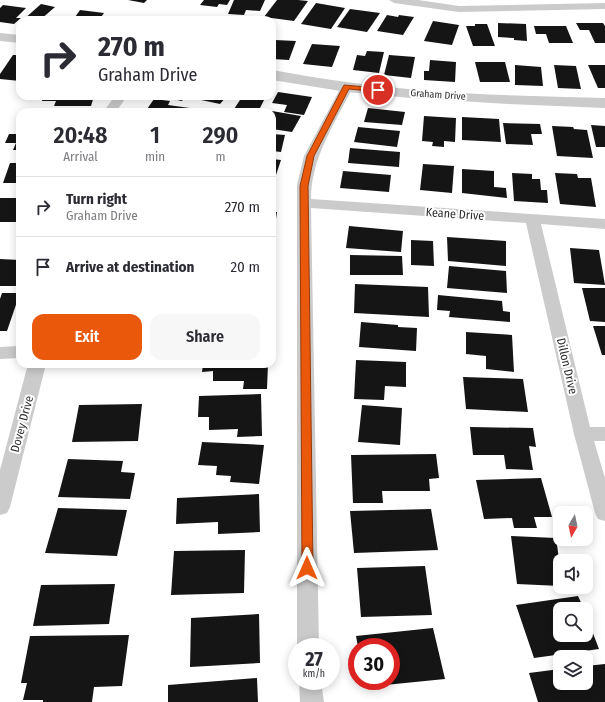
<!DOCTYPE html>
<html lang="en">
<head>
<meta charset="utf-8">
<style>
  :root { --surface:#fff; --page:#f7f7f7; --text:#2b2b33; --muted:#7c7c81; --line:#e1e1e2; --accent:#ea580c }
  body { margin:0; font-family:"Fira Sans Condensed",sans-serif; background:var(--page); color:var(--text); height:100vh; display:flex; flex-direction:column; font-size:15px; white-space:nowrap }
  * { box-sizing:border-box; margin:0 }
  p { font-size:13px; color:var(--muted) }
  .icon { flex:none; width:22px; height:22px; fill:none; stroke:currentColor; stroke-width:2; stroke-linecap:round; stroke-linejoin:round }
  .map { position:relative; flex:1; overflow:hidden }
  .side { position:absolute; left:16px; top:108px; width:260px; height:260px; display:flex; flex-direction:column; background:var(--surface); border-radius:12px; box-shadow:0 2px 10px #0003 }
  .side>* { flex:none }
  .top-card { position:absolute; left:16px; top:16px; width:260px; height:84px; border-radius:12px; box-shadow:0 2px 10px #0003; background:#fff; color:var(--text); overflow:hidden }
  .needle { width:26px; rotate:189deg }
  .buttons { position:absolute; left:553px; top:506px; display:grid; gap:8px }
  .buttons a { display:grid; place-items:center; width:40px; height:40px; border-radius:8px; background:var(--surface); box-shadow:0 2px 10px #0003; font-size:20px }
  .speed { position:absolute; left:288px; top:638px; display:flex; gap:8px; font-size:20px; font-weight:700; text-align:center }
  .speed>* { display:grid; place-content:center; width:52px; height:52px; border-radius:50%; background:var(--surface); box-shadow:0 2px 10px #0003; line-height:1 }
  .speed small { font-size:10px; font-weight:400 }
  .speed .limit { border:6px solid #d22; background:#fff; color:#111 }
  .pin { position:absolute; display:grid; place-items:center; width:34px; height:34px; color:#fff; margin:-17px; border:2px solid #fff; border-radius:50%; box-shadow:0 1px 4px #0007 }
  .me { position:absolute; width:44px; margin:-22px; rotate:0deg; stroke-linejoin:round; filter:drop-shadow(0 0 3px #0008) }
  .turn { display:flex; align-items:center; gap:14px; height:84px; padding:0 16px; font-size:18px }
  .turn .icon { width:52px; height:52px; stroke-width:2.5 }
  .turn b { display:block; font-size:28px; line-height:34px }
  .eta { display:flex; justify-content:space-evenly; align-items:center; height:68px; text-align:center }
  .eta b { font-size:24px; font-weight:600; line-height:28px }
  .primary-button { display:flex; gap:8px; margin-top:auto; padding:8px 16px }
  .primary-button a { flex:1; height:46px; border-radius:12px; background:var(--accent); color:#fff; font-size:16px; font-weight:600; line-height:46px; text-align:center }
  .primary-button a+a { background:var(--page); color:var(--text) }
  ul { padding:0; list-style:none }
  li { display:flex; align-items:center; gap:12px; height:60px; padding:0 16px; border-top:1px solid var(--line) }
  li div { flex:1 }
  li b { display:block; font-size:15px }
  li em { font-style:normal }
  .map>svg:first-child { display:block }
  .building { fill:#151515 }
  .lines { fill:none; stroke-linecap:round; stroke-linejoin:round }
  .minor { fill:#cbcbcb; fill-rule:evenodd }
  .tertiary { fill:#cbcbcb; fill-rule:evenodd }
  .route { fill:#ea580c; stroke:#983908 }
  .labels { text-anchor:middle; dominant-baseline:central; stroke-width:4; stroke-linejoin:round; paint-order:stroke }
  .far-street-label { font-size:10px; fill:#2e2e2e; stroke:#fff }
  .street-label { font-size:12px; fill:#2e2e2e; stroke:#fff }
</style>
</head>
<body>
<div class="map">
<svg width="605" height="702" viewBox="0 0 605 702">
  <rect width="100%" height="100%" fill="#fff"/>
  <g class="building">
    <polygon points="128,0 147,0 144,3"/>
    <polygon points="204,0 230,0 227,5 219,4 217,7 200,5"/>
    <polygon points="234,0 265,0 260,11 246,10 244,15 228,14"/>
    <polygon points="277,0 298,0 308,1 294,21 264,17"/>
    <polygon points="316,3 345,8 331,29 301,24"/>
    <polygon points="41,4 55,7 40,20 23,20"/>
    <polygon points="3,5 26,8 16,18 21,18 14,24 0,22 0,8"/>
    <polygon points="350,9 380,13 367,32 337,27"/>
    <polygon points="80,10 104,13 99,20 73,20"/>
    <polygon points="387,15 398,17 399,15 414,17 403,35 377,31"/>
    <polygon points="433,21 459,25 452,45 424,41"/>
    <polygon points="498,23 526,24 527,41 514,40 514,38 498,37"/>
    <polygon points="576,23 603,23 605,26 605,43 595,43 589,30 580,30"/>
    <polygon points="475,24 487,24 495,46 473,46 466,26 475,26"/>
    <polygon points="534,26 566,26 573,43 549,43 546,34 536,34"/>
    <polygon points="275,40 296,41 289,60 272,59 272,46"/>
    <polygon points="312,44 340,46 332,67 303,64"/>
    <polygon points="367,51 384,52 379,73 353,70 357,55 365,56"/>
    <polygon points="13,55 20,55 20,81 0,79 0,74"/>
    <polygon points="389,55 415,57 411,78 384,75"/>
    <polygon points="430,60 456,62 455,82 424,80 424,71 429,71"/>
    <polygon points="475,62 505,62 510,82 480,82"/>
    <polygon points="515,65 541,67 543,86 515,85"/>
    <polygon points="554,65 576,66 581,89 558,88"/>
    <polygon points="588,65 605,65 605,88 598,88"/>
    <polygon points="278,92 312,97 304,115 284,112 287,105 272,103"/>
    <polygon points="43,96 94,96 91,106 54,106 56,101 42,101"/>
    <polygon points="157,96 185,96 182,101"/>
    <polygon points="194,96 227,96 220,104 192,98"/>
    <polygon points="235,96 266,96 258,112 232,112 240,100 234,99"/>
    <polygon points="154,99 170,101 168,105 197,109 196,112 145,112"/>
    <polygon points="78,108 78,112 28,112 28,111"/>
    <polygon points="368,108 405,112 402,125 364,122"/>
    <polygon points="272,111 301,116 292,132 272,129"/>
    <polygon points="424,116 456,118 455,142 444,141 444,147 432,146 433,142 422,141"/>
    <polygon points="462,117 499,119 501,142 462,140"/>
    <polygon points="503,123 540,124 542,134 531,134 533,145 506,144"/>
    <polygon points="591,125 605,126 605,147 596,147"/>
    <polygon points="552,126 573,127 574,129 587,130 593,158 557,156"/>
    <polygon points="358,127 400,131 397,147 354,142"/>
    <polygon points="9,134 20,134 20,150 13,150 16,143 5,143"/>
    <polygon points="272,134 285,135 281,152 272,151"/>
    <polygon points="350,148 400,152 399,167 348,163"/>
    <polygon points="272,159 281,160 274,181 272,181"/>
    <polygon points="10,163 20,163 20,183 3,183"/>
    <polygon points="423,164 454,166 452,193 420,190"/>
    <polygon points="462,169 494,171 494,187 506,188 507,198 462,193"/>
    <polygon points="343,171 391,175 389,192 340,188"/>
    <polygon points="512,173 532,174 532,179 540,179 541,190 547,190 548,203 514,201"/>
    <polygon points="555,173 577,174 578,178 591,178 596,207 560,204"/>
    <rect x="0" y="198" width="20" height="24"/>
    <polygon points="272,212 277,212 273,238 272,238"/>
    <polygon points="349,226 403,231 401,252 346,248"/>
    <polygon points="447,237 506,241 506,266 448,261"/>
    <polygon points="411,240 433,241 434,266 411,265"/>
    <polygon points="272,246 276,246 273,262 272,262"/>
    <polygon points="570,248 599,250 605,285 574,283"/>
    <polygon points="350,255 402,256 403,275 350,275"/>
    <polygon points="0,259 20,260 20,286 0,286"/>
    <polygon points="449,266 506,271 507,293 447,288"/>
    <polygon points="355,284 428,287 429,317 354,313"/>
    <polygon points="582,288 605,288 605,322 590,321"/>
    <polygon points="2,293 20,293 7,331 0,331 0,299"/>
    <polygon points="438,295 502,301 503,311 510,312 510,322 449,317 450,311 437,310"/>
    <polygon points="272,315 275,315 274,347 272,347"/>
    <polygon points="361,322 398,325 398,327 417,328 416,351 359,347"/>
    <polygon points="593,326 605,326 605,355 602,355"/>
    <polygon points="466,332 512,335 514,372 486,369 486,356 466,354"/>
    <polygon points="356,360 406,362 406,387 385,386 384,400 354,399"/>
    <polygon points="203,364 268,364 267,389 243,389 244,381 213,381 213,371 202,372"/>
    <polygon points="463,377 523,379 528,412 466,409"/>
    <polygon points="261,394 262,436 237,437 238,429 209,430 209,417 198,417 199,396"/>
    <polygon points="142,404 138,441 72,442 79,405"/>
    <polygon points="362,405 402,408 400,445 358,442"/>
    <polygon points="470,427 533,428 536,447 529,446 533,470 506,469 504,455 473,455"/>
    <polygon points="202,442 264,445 259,484 230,482 231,476 216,475 217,466 198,465"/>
    <polygon points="436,454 439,478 429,479 430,491 382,491 383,503 353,503 351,455"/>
    <polygon points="68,459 123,461 121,472 135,473 130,499 58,497"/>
    <polygon points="541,478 552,517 534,517 537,528 514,528 512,518 484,519 476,480"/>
    <polygon points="259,494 260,532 218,534 218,522 176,524 177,498"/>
    <polygon points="58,508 127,510 117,556 45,553"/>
    <polygon points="431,509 438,550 354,553 350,511"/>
    <polygon points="511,536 556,538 559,559 567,560 567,561 560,561 560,586 517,584"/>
    <polygon points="245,550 244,593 171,595 174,551"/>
    <polygon points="425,566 432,615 361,617 357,568"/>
    <polygon points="115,584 109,624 33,626 41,585"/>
    <polygon points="578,596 584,609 560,609 560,635 586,635 586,615 599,649 534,658 516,605"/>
    <polygon points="259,614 260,663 190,667 191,618"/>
    <polygon points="433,628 445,679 365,687 364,681 391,681 391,647 358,647 356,636"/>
    <polygon points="129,635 122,686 94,687 92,702 43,702 43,700 23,700 27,683 21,683 30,636"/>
    <polygon points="605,664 605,702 538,702 529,673 560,669 560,683 586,683 586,666"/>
    <polygon points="257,678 258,702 168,702 168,685"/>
  </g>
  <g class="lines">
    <g class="minor">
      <polygon points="389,0 418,0 459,6 605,3 605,9 459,12 394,3"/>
      <path d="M347 83 351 84 353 87C335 123 311 158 311 199L605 219V229L541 224 590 427H605V441H594L605 478V521L598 519 595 513 574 434 526 223 311 208 319 647H297V185L304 156 341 87 343 84Z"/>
      <polygon points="115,96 127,96 116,112 103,112"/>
      <polygon points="20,346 20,358 0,359 0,347"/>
      <polygon points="28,364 46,364 10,507 7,513 0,515 0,470"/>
      <polygon points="299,681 321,681 324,702 300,702"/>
    </g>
    <g class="tertiary">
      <polygon points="0,33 20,35 20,43 0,41"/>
      <path d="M272 70C297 74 322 79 347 82 432 94 519 96 605 98V108L508 104 411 98 347 92 272 80Z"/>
    </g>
  </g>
  <polygon class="route" points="344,85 378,88 381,90 378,92 349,89 314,156 308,186 313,568 311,571 307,573 303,571 302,568 300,186 307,156"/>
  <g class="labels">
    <g class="far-street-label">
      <text transform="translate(438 95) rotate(4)">Graham Drive</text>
    </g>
    <g class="street-label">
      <text transform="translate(455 214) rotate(4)">Keane Drive</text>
      <text transform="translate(567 366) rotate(77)">Dillon Drive</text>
      <text transform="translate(22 424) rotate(-75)">Dovey Drive</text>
    </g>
  </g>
</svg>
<div class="buttons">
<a><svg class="needle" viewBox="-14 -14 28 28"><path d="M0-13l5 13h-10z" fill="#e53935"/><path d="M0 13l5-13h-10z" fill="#7c7c81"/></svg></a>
<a><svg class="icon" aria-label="sound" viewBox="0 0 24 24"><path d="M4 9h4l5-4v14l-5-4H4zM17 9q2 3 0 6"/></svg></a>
<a><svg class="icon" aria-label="search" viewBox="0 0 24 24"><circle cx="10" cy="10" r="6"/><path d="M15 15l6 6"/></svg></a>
<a><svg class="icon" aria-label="layers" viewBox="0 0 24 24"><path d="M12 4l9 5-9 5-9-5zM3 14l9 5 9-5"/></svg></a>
</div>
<div class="speed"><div>27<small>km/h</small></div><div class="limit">30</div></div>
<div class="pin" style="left:378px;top:90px;background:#d93025"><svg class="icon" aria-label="arrive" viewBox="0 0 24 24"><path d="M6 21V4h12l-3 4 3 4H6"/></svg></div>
<svg class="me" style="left:307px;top:568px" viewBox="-20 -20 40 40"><path d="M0-17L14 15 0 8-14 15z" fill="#ea580c" stroke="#fff" stroke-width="4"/></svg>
<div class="top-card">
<div class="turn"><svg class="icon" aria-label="right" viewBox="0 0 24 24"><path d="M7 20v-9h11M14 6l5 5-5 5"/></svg><div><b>270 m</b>Graham Drive</div></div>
</div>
<section class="side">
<div class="eta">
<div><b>20:48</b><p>Arrival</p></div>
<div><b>1</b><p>min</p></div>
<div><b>290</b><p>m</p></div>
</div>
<ul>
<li><svg class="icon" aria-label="right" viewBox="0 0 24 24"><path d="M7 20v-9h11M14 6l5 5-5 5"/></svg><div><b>Turn right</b><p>Graham Drive</p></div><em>270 m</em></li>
<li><svg class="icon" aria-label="arrive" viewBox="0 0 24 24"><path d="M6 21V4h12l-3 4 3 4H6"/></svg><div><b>Arrive at destination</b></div><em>20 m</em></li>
</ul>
<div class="primary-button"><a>Exit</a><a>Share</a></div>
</section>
</div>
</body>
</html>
